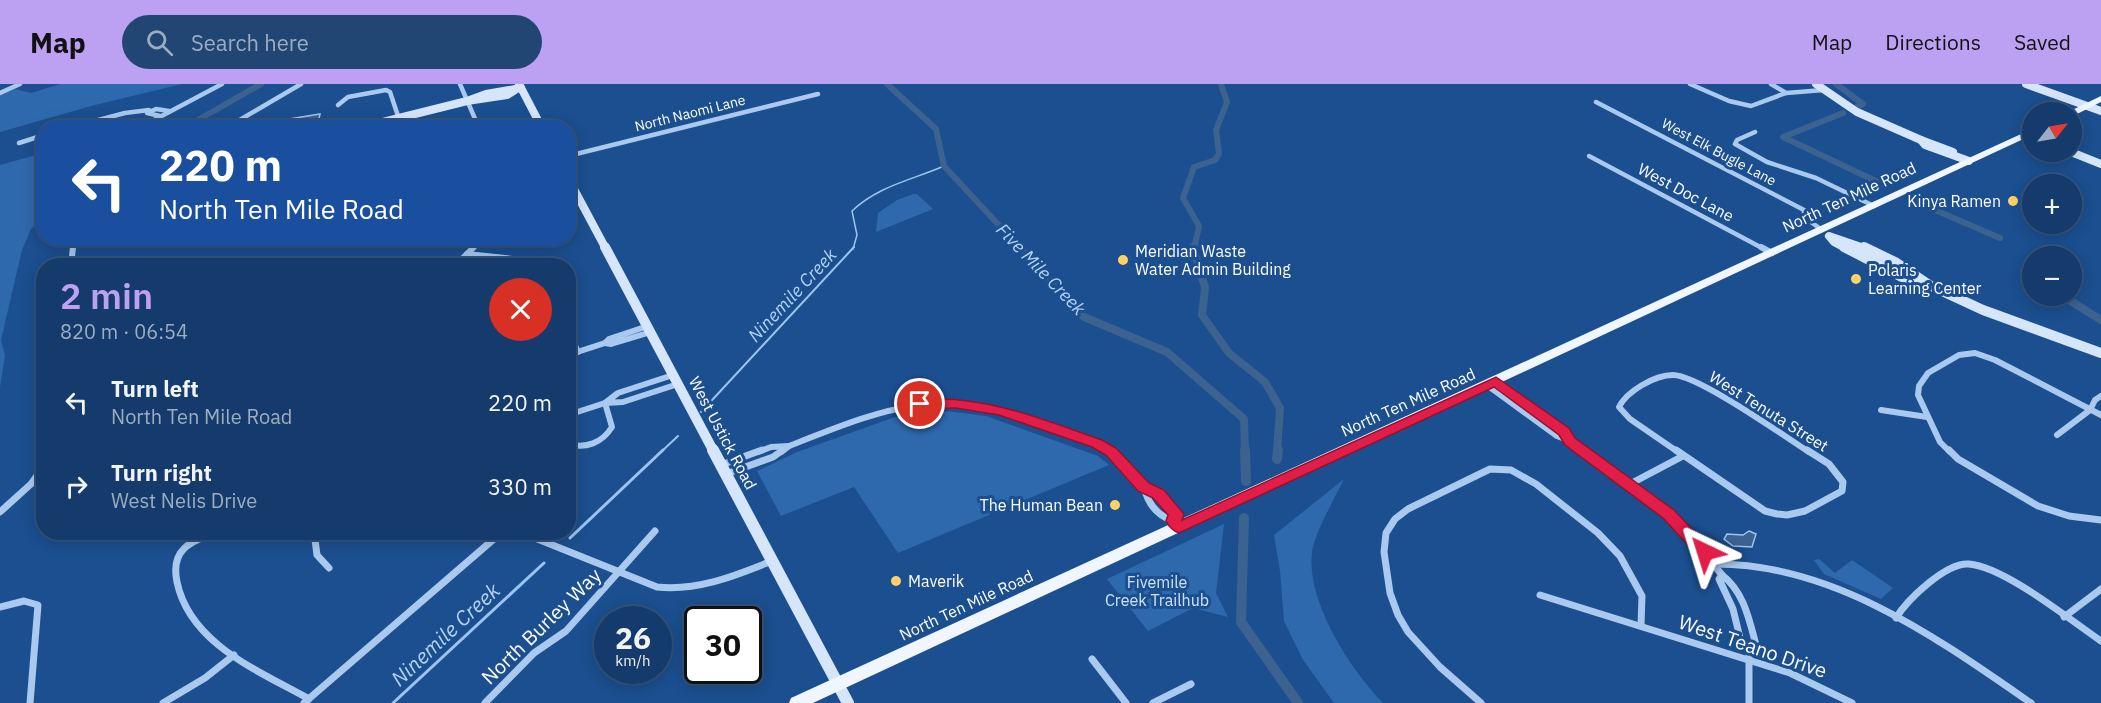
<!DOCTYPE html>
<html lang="en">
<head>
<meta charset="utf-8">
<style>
  :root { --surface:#143b6b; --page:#214673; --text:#f1f3f6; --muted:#9dadc1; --line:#33557e; --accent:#bca0f2 }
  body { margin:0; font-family:"IBM Plex Sans",sans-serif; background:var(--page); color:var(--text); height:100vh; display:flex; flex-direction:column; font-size:22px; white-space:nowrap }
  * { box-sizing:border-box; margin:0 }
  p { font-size:20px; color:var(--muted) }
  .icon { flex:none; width:33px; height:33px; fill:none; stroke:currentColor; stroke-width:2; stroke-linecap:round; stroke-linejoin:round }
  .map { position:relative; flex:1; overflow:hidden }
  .side { position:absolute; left:36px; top:174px; width:540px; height:282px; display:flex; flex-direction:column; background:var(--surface); border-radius:24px; box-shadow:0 3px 15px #0003,0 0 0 2px var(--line) }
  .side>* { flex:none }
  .guide { position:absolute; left:36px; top:36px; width:540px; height:126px; border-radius:24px; box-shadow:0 3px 15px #0003,0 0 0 2px var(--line); background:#1a4fa0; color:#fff; overflow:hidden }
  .needle { width:39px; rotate:59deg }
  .buttons { position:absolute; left:2022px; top:18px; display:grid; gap:12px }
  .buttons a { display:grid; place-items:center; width:60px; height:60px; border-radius:50%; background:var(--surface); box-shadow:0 3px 15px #0003,0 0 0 2px var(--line); font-size:30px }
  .speed { position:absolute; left:594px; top:522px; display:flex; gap:12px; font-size:30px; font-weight:700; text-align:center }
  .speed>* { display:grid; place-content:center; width:78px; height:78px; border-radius:50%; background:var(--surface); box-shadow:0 3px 15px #0003,0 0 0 2px var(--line); line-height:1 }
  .speed small { font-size:15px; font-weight:400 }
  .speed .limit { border:3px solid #111; border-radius:9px; background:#fff; color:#111 }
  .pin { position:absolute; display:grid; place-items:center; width:51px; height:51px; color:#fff; margin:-26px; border:3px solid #fff; border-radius:50%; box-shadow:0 2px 6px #0007 }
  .me { position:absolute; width:66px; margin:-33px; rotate:319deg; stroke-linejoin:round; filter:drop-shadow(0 0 4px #0008) }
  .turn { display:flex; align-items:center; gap:21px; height:126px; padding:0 24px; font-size:27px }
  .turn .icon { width:78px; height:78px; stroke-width:2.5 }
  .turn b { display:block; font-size:42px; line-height:51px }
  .round { display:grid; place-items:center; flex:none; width:63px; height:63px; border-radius:32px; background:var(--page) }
  .head { display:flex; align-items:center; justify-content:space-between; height:102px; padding:0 24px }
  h1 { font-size:36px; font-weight:600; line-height:45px; color:var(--accent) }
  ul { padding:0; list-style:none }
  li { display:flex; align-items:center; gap:18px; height:84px; padding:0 24px }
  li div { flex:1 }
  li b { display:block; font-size:22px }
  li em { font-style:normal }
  header { display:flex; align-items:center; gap:36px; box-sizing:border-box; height:84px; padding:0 30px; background:var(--accent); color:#111 }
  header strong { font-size:28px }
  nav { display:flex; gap:33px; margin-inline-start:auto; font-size:21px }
  .search { width:420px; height:54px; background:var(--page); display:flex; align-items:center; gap:15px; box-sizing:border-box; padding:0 21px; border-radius:33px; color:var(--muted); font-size:22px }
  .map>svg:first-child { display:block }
  .green { fill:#2e69ad }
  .water { fill:#3c6290; stroke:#9cc4f0; stroke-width:1.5 }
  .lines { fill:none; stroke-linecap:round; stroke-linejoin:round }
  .stream-far2 { stroke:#9cc4f0; stroke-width:1.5 }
  .stream-far1 { stroke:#9cc4f0; stroke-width:2 }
  .stream { stroke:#9cc4f0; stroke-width:3 }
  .canal-far2 { stroke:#3c6290; stroke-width:6 }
  .canal-far1 { stroke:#3c6290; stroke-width:8 }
  .canal { stroke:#3c6290; stroke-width:10 }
  .street-far2 { stroke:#a9c9ee; stroke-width:4.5 }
  .street-far1 { stroke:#a9c9ee; stroke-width:6 }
  .street { stroke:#a9c9ee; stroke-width:7 }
  .secondary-far2 { stroke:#d6e6fa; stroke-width:8 }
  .secondary-far1 { stroke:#d6e6fa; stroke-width:10 }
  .secondary { stroke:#d6e6fa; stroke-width:12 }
  .primary { fill:#f0f6ff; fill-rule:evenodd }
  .route { fill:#e11d48; stroke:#92132f; stroke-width:1.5 }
  .poi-dot { fill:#ffd166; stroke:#1b4f8f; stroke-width:2 }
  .labels { text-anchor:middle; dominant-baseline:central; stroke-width:6; stroke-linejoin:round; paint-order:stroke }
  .far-street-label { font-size:14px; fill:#fff; stroke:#1b4f8f }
  .street-label { font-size:16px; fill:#fff; stroke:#1b4f8f }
  .poi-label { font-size:16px; fill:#fff; stroke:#1b4f8f; text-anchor:start }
  .park-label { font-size:16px; fill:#cfe3fa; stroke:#1b4f8f }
  .water-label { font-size:18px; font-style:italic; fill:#b5d3f5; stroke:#1b4f8f }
  .near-street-label { font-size:20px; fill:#fff; stroke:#1b4f8f }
  .near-water-label { font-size:21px; font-style:italic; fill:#b5d3f5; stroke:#1b4f8f }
</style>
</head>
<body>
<header>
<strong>Map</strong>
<div class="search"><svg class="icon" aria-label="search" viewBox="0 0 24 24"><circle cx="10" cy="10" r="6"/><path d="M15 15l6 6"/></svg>Search here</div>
<nav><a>Map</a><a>Directions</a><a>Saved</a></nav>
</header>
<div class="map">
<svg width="2101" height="619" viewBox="0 0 2101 619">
  <rect width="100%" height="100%" fill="#1b4f8f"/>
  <g class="green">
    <polygon points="60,0 182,0 95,21 0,48 0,11 15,5 31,9"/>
    <polygon points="43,69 43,134 31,145 22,166 1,256 5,271 0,303 0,81"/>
    <polygon points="913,110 917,110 933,125 876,148 878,129 897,116"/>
    <polygon points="946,327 986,332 1098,372 1109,381 898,469 854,403 781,432 757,387 797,368 895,333"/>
    <path d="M1344 395C1335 414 1315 448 1312 468 1306 517 1350 585 1383 619H1334L1303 576 1284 537 1280 487 1274 451Z"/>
    <polygon points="1224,440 1216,509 1228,533 1193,524 1148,547 1107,495"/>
    <polygon points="1819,475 1835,489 1852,476 1893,504 1881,515 1824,490 1814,476"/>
  </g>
  <g class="water">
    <polygon points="320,30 318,40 313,43 274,43 289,35"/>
    <polygon points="1749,447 1756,450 1752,463 1733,462 1724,455 1727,450 1743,451"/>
  </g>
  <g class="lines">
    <path class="stream-far2" d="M853 165 857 151 852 127C878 102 912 96 944 82"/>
    <g class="stream-far1">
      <polyline points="701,328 854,163"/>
      <polyline points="661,368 678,352"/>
    </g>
    <g class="stream">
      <polyline points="570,454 663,366"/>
      <polyline points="393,619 544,479"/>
    </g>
    <g class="canal-far2">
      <polyline points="887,0 936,45 944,82 1021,165"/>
      <polyline points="1836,0 1863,20 1857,23"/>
      <polyline points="1843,29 1783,53 1882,100"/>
      <polyline points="184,44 261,0"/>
      <polyline points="1928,123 2000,154"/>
      <polyline points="1194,165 1199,142 1183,114 1194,83 1215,76 1219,70 1216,46 1227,18 1221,0"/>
    </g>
    <g class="canal-far1">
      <polyline points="1019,163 1084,233 1167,268 1244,335 1245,368"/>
      <polyline points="1193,163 1205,203 1202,231 1229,269 1265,298 1280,324 1277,368"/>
      <polyline points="2063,212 2101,236"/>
    </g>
    <g class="canal">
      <polyline points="1245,366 1246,397"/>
      <polyline points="1277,375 1278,366"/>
      <polyline points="1244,434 1241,538 1298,619"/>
    </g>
    <g class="street-far2">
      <polyline points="460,0 479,44"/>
      <polyline points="1690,0 1729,17 1751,22 1786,9 1824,6"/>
      <polyline points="1771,0 1786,9"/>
      <polyline points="0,9 20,0"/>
      <polyline points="1596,18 1804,126 1804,133 1822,146"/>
      <polyline points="338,21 348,13 386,6 390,8 402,44"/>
      <polyline points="160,32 147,29 156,25 169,27"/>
      <polyline points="68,44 125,29 149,26"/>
      <polyline points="139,44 222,0"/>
      <polyline points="226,44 301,0"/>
      <polyline points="1755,48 1737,56 1735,60 1767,78 1816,94 1874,122"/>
      <polyline points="19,59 44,51"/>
      <polyline points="568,72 818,10"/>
      <polyline points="1589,72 1764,165"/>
      <polyline points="73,165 74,154"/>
      <polyline points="472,165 483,154"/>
    </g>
    <g class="street-far1">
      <polyline points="1761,163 1772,169"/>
      <polyline points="467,170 523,176 537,182"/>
      <polyline points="71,182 73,163"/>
      <polyline points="455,182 474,163"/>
      <polyline points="648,242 609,255 605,259 611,260 651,248"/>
      <polyline points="568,246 578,268"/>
      <polyline points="568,271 605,259"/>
      <polyline points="673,291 618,309 605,319 623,318 678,300"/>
      <polyline points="1487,301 1557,352 1570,357 1564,348 1495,298"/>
      <polyline points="1881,326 1927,333"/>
      <path d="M568 331 605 319 612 343C602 359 586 365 568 360"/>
      <polyline points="2057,351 2090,326 2095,316 2101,312"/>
      <polyline points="1570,357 1585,368"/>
      <path d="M789 362C891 322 934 303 1043 340 1066 348 1090 355 1111 368"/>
      <polyline points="758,368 771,363 789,362 781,368"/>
      <path d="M1678 368 1630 335 1619 323C1627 307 1655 291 1673 291 1698 291 1784 352 1809 368"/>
      <polyline points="1950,368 1940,358 1918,311 1919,302 1928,289 1959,271 1975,269 1995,276 2101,331"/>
    </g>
    <g class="street">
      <polyline points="1108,366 1144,403"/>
      <path d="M1583 366C1635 403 1683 440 1722 491"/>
      <polyline points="1676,366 1765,427 1777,430 1787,431 1805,427 1842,407 1843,398 1829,380 1807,366"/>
      <polyline points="1949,366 1958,375 2038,422 2069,432 2101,436"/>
      <polyline points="721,381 762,366"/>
      <polyline points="726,390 773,373 783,366"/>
      <polyline points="1630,400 1683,372"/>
      <path d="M1144 403 1158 410 1176 430 1174 437C1157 432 1148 420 1144 403Z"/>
      <polyline points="0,428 31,400 44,382"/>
      <path d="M217 448C191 457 170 465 177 498 190 560 259 587 309 615"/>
      <polyline points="314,448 317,471 329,484"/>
      <path d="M520 448 657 503C699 507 734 492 772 477"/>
      <path d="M1714 480C1833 479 1937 554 2031 619"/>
      <path d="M1722 491C1744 508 1749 535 1756 561L1749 565 1741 558 1733 525 1719 495Z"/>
      <polyline points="1540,511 1790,589 1852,619"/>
      <polyline points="0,523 24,517 38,521 30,619"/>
      <polyline points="2064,533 2101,505"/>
      <path d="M1896 534C1907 516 1946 478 1969 480 2005 483 2070 536 2101 557"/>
      <polyline points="1749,565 1749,619"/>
      <polyline points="1092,575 1126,619"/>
      <polyline points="163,619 205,594 234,571"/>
      <polyline points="304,619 502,448"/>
      <polyline points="485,619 534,569 566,547 655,447"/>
      <polyline points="1153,619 1191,600"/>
      <polyline points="1481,619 1440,583 1408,548 1398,531 1390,509 1384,468 1386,449 1395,435 1408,425 1490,385 1511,386 1536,400 1598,449 1620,472 1642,512 1641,541"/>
    </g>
    <g class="secondary-far2">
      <polyline points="519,0 542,44"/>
      <polyline points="1816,0 1857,28 1921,56"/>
      <polyline points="2026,0 2101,27"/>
      <polyline points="515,6 507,11 467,17 486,10 521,4"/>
      <polyline points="359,44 467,17"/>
      <polyline points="2071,68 2101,80"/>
      <polyline points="1952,70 1953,68 1921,56 1925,61 1969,77"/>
      <polyline points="568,94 606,165"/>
      <polyline points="1847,165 1834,158 1829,152 1867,165"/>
    </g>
    <g class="secondary-far1">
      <polyline points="605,163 714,368"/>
      <polyline points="1844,163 1902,193 1929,201"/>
      <polyline points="1864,163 1895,178 1929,201"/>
      <polyline points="1929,201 1983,226 2101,269"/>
    </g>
    <polyline class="secondary" points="713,366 848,619"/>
    <g class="primary">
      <polygon points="2101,12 2101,18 2075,31 2072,31 2072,28 2068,28"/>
      <polygon points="2032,45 2032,51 813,619 789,619 791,614"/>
    </g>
  </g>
  <path class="route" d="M1496 293 1569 344 1575 354 1674 426 1710 464 1713 468 1710 473H1699L1663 434 1565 361 1559 351 1494 303 1179 449C1173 447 1169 443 1166 437L1168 431 1153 414 1138 407 1106 371 1092 363 999 331 956 324 920 325 913 320C919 314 927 315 935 315 993 314 1047 337 1102 356L1116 364 1149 399 1164 406 1184 430 1182 436Z"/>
  <g class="poi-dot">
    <circle cx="2013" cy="117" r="6"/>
    <circle cx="1123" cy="176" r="6"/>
    <circle cx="1856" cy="195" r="6"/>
    <circle cx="1115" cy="421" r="6"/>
    <circle cx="896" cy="497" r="6"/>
  </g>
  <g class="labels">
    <g class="far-street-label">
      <text transform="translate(690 29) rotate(-14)">North Naomi Lane</text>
      <text transform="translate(1719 68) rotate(28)">West Elk Bugle Lane</text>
    </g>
    <g class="street-label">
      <text transform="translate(1686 108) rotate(28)">West Doc Lane</text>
      <text transform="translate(1849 113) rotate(-25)">North Ten Mile Road</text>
      <text transform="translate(1408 318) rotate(-24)">North Ten Mile Road</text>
      <text transform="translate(1769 327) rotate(32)">West Tenuta Street</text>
      <text transform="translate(723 349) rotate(62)">West Ustick Road</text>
      <text transform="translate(966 521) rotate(-25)">North Ten Mile Road</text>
    </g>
    <g class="poi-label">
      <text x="2001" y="117" text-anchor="end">Kinya Ramen</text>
      <text x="1135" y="167">Meridian Waste<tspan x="1135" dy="18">Water Admin Building</tspan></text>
      <text x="1868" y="186">Polaris<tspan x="1868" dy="18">Learning Center</tspan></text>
      <text x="1103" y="421" text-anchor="end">The Human Bean</text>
      <text x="908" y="497">Maverik</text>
    </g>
    <g class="park-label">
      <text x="1157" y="498">Fivemile<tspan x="1157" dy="18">Creek Trailhub</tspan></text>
    </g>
    <g class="water-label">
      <text transform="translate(1041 185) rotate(46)">Five Mile Creek</text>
      <text transform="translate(792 211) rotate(-47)">Ninemile Creek</text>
    </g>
    <g class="near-street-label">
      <text transform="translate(541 542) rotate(-44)">North Burley Way</text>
      <text transform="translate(1753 562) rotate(19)">West Teano Drive</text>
    </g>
    <g class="near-water-label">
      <text transform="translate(445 550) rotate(-43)">Ninemile Creek</text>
    </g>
  </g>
</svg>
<div class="buttons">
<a><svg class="needle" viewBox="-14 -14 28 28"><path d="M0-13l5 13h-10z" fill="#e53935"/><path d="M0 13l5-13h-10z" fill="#9dadc1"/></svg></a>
<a>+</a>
<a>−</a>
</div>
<div class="speed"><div>26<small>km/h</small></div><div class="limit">30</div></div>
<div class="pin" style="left:920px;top:320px;background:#d93025"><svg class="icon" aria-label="arrive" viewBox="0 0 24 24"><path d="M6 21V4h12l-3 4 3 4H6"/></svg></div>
<svg class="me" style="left:1705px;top:468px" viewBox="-20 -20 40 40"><path d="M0-17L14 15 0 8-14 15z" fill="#e11d48" stroke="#fff" stroke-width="4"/></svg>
<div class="guide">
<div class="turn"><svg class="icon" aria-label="left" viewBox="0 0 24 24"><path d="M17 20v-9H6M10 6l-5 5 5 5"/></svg><div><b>220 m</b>North Ten Mile Road</div></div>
</div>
<section class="side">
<div class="head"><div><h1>2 min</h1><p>820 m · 06:54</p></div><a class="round" style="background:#d93025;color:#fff"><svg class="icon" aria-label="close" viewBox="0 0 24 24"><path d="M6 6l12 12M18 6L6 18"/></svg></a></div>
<ul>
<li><svg class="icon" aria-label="left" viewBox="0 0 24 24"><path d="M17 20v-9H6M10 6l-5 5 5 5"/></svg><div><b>Turn left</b><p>North Ten Mile Road</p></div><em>220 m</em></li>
<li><svg class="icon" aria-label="right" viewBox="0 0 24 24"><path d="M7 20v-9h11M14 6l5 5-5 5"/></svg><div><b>Turn right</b><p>West Nelis Drive</p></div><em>330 m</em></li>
</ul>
</section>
</div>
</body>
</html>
